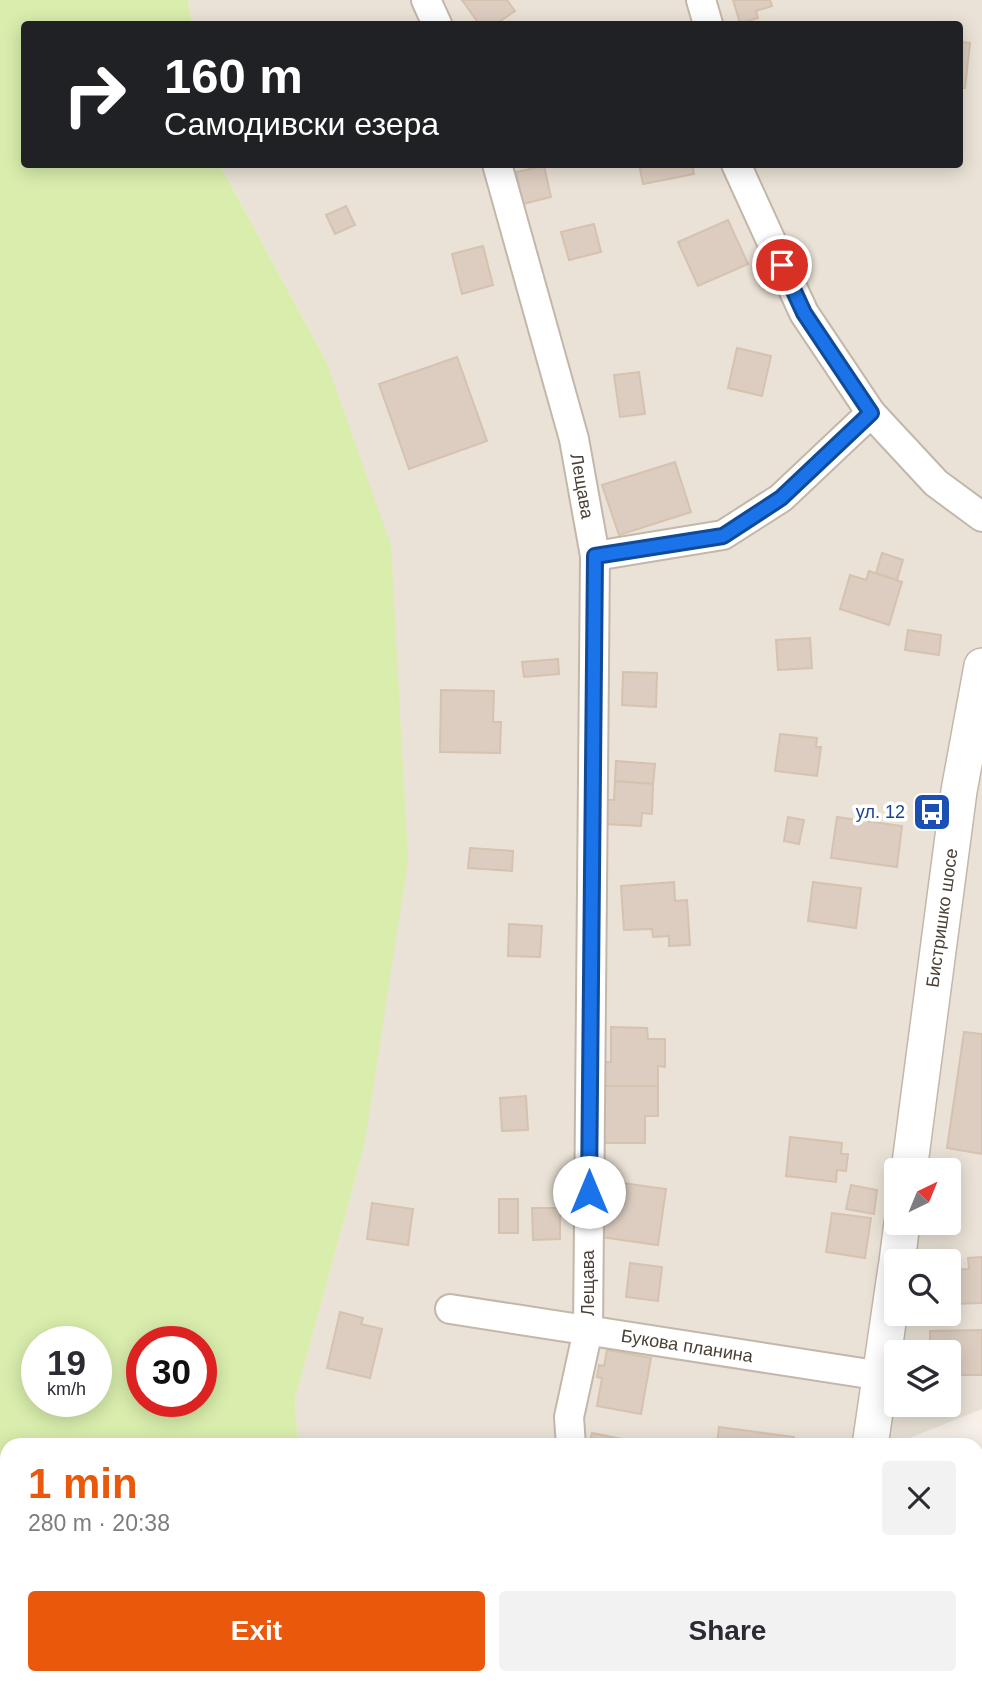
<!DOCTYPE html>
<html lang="en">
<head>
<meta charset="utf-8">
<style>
  :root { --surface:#fff; --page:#f2f2f3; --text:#2b2b33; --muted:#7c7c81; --accent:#ea580c }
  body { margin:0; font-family:Helvetica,sans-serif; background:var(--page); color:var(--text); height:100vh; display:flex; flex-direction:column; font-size:26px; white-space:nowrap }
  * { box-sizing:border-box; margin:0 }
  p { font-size:23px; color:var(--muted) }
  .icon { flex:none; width:38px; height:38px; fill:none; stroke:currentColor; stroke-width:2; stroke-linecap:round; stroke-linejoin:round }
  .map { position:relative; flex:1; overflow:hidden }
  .panel { position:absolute; left:0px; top:1438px; width:984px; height:247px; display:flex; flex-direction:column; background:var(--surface); border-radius:21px 21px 0 0; box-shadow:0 4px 18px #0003 }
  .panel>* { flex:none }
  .hud { position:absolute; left:21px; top:21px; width:942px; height:147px; border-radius:7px; box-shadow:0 4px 18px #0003; background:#202124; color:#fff; overflow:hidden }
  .needle { width:46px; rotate:43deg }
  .controls { position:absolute; left:884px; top:1158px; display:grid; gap:14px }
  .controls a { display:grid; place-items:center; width:77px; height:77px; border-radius:7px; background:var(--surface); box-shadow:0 4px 18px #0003; font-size:35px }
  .speed { position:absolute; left:21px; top:1326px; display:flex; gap:14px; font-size:35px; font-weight:700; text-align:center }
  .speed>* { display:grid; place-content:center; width:91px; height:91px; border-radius:50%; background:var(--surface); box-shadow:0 4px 18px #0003; line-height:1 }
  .speed small { font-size:18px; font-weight:400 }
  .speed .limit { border:10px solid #d22; background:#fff; color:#111 }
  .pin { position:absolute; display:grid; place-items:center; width:60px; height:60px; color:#fff; margin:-30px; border:4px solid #fff; border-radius:50%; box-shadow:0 2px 7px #0007 }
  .me { position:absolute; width:77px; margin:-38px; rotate:0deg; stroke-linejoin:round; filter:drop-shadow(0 0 5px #0008) }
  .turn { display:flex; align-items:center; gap:24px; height:147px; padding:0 28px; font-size:32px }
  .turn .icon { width:91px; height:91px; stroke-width:2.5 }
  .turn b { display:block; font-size:49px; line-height:60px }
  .round { display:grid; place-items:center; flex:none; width:74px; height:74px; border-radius:7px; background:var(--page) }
  .overview { display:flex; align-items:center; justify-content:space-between; height:119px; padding:0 28px }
  h1 { font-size:42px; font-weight:700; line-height:52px; color:var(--accent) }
  .primary-button { display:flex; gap:14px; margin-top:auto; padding:14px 28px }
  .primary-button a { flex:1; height:80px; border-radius:7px; background:var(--accent); color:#fff; font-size:28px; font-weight:700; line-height:80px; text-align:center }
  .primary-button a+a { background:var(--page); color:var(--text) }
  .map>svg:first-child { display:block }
  .residential { fill:#eae2d6; fill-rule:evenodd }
  .green { fill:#d9eead; fill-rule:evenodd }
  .building { fill:#dccdc0; stroke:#d5c2af; stroke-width:2 }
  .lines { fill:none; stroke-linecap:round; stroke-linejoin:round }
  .minor-casing { stroke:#c3b7aa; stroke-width:32 }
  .tertiary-casing { stroke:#c3b7aa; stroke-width:38 }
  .path { stroke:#c6b199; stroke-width:4.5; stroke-dasharray:3.5 3.5; stroke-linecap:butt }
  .minor { stroke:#fff; stroke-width:28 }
  .tertiary { stroke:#fff; stroke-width:35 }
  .route-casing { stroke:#114b97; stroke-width:18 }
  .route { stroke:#1a73e8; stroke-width:12 }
  .labels { text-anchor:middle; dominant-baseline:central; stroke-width:7; stroke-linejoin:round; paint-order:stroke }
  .street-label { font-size:18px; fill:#4b4036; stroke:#fff }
  .transit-label { font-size:18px; fill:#164399; stroke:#fff; text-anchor:end }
</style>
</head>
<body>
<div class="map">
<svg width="982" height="1685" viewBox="0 0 982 1685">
  <rect width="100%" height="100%" fill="#f6f0e9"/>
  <path class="residential" d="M188 0H982V1409L892 1445H298L295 1399 364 1147 326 361 220 165 959 164V24H192ZM896 1171H948V1223H896ZM896 1262H948V1314H896ZM896 1353H948V1405H896Z"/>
  <g class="green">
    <path d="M0 0H188L192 24H24V164L220 165 326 361 391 545 408 861 364 1147 295 1399 298 1445 7 1446V1678H379L382 1685H0ZM37 1342H96V1402H37ZM142 1342H201V1402H142Z"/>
    <polygon points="977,1487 982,1490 982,1685 592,1685 597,1678 976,1678"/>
    <polygon points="420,1678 492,1678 495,1685 403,1685"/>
  </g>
  <g class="building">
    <polygon points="462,0 507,0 515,11 496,24 479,24"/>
    <polygon points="733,0 770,0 772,6 756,11 758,18 740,23"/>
    <polygon points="959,42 970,43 965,88 959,88"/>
    <polygon points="639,164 692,164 694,174 643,184"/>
    <polygon points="544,166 551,197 523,204 516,172"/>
    <polygon points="346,206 355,225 335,234 326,215"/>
    <polygon points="728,220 748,264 698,286 678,242"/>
    <polygon points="594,224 601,252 569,260 561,232"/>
    <polygon points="483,246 493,285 462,294 452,254"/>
    <polygon points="737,348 771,356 762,396 728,388"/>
    <polygon points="457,357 487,441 409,469 379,384"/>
    <polygon points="639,372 645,414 620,417 614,375"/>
    <polygon points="675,462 691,512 619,535 602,485"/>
    <polygon points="882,553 903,560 897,580 876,573"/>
    <polygon points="869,571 902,582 889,625 840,609 850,575 866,580"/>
    <polygon points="908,630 941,635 939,655 905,650"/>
    <polygon points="810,638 812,668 778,670 776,640"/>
    <polygon points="558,659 559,674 524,677 522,662"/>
    <polygon points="623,672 657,673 656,707 622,705"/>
    <polygon points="441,690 494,691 493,722 501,722 500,753 440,752"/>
    <polygon points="780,734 817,738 816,747 821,747 817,776 775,771"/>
    <polygon points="616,761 655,764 653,784 615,781"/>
    <polygon points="615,781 653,784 652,814 642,813 641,826 605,824 606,800 614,800"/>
    <polygon points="788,817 804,820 799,844 784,841"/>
    <polygon points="837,817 902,826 897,867 831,858"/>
    <polygon points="470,848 513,851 512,871 468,868"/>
    <polygon points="674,882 675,901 687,900 690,945 669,946 669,936 653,937 652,929 624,930 621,886"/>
    <polygon points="813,882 861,888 856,928 808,921"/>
    <polygon points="509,924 542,926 540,957 508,956"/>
    <polygon points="611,1027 647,1028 648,1039 665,1039 665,1067 658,1066 658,1086 597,1086 598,1062 611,1062"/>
    <polygon points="964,1032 982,1034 982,1154 947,1148"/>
    <polygon points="597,1086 658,1086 658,1116 645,1116 645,1143 598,1143"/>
    <polygon points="526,1096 528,1130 502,1131 500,1098"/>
    <polygon points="790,1137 842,1143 841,1154 848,1154 846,1171 837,1170 836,1182 786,1176"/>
    <polygon points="608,1181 666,1189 658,1245 600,1237"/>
    <polygon points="851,1185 877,1190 874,1214 846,1209"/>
    <rect x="499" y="1199" width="19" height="34"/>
    <polygon points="372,1203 413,1209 408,1245 367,1239"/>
    <polygon points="532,1208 560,1208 560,1239 533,1240"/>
    <polygon points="832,1213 871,1218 865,1258 826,1252"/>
    <polygon points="982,1257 982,1303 952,1304 950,1270 969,1269 968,1258"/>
    <polygon points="630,1263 662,1267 658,1301 626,1297"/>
    <polygon points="340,1312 363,1318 361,1324 382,1329 370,1378 327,1368"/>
    <polygon points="982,1330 982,1375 948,1375 948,1353 930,1353 930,1331"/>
    <polygon points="607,1350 651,1358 641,1414 597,1406 602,1378 597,1377 599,1365 604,1366"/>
    <polygon points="719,1427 794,1437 793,1446 717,1446"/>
    <polygon points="592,1433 652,1445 652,1446 589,1446"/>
  </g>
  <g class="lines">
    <defs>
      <g id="minor">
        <polyline points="426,0 437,24"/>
        <polyline points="701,0 708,24"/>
        <polyline points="497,164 574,439 595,556 588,1330 569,1417 571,1446"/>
        <polyline points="736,164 804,313 871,413 936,483 982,517"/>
        <polyline points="595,556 723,535 781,498 871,413"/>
        <polyline points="450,1309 882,1376"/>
      </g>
      <g id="tertiary">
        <polyline points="909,1171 959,791 982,666"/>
        <polyline points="897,1262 902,1223"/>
        <polyline points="870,1446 896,1268"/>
        <polyline points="592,1685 597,1678"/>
      </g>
    </defs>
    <use href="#minor" class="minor-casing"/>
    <use href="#tertiary" class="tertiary-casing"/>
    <polyline class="path" points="976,1487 982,1490"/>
    <use href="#minor" class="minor"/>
    <use href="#tertiary" class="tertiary"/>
  </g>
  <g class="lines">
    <defs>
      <polyline id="route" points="589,1192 595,556 723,536 781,498 871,413 804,313 782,265"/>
    </defs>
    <use href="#route" class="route-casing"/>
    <use href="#route" class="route"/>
  </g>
  <defs>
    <symbol id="bus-square" viewBox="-11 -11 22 22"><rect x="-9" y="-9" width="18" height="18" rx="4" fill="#1a4fb4" stroke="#fff"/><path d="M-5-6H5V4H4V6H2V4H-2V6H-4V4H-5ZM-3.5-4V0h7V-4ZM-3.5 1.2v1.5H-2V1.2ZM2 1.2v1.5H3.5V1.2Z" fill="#fff"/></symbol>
  </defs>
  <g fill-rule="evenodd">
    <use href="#bus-square" x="910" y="790" width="44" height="44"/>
  </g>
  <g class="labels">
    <g class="street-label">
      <text transform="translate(582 486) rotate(80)">Лещава</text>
      <text transform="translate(942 918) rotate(-82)">Бистришко шосе</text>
      <text transform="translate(588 1283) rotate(-90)">Лещава</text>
      <text transform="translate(687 1346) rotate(9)">Букова планина</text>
    </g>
    <g class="transit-label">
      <text x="905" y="812">ул. 12</text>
    </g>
  </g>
</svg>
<div class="controls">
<a><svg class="needle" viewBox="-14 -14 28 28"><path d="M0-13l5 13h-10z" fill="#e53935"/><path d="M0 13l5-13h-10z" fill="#7c7c81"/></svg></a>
<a><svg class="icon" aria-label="search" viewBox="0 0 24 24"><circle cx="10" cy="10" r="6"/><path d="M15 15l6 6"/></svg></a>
<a><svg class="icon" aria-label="layers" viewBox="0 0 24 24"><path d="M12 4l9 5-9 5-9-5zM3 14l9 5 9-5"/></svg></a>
</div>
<div class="speed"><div>19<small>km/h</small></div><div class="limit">30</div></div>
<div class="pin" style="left:782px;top:265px;background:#d93025"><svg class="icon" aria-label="arrive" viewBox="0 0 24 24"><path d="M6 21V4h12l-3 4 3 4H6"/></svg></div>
<svg class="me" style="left:589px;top:1192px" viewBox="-20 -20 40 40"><circle r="19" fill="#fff"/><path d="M0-13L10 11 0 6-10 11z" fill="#1a73e8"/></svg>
<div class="hud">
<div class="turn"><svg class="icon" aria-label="right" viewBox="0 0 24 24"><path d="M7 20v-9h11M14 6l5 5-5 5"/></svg><div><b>160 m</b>Самодивски езера</div></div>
</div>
<section class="panel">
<div class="overview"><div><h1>1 min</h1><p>280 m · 20:38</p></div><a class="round"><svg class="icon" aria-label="close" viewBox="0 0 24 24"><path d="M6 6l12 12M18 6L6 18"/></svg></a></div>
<div class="primary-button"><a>Exit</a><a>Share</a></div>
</section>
</div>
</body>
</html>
